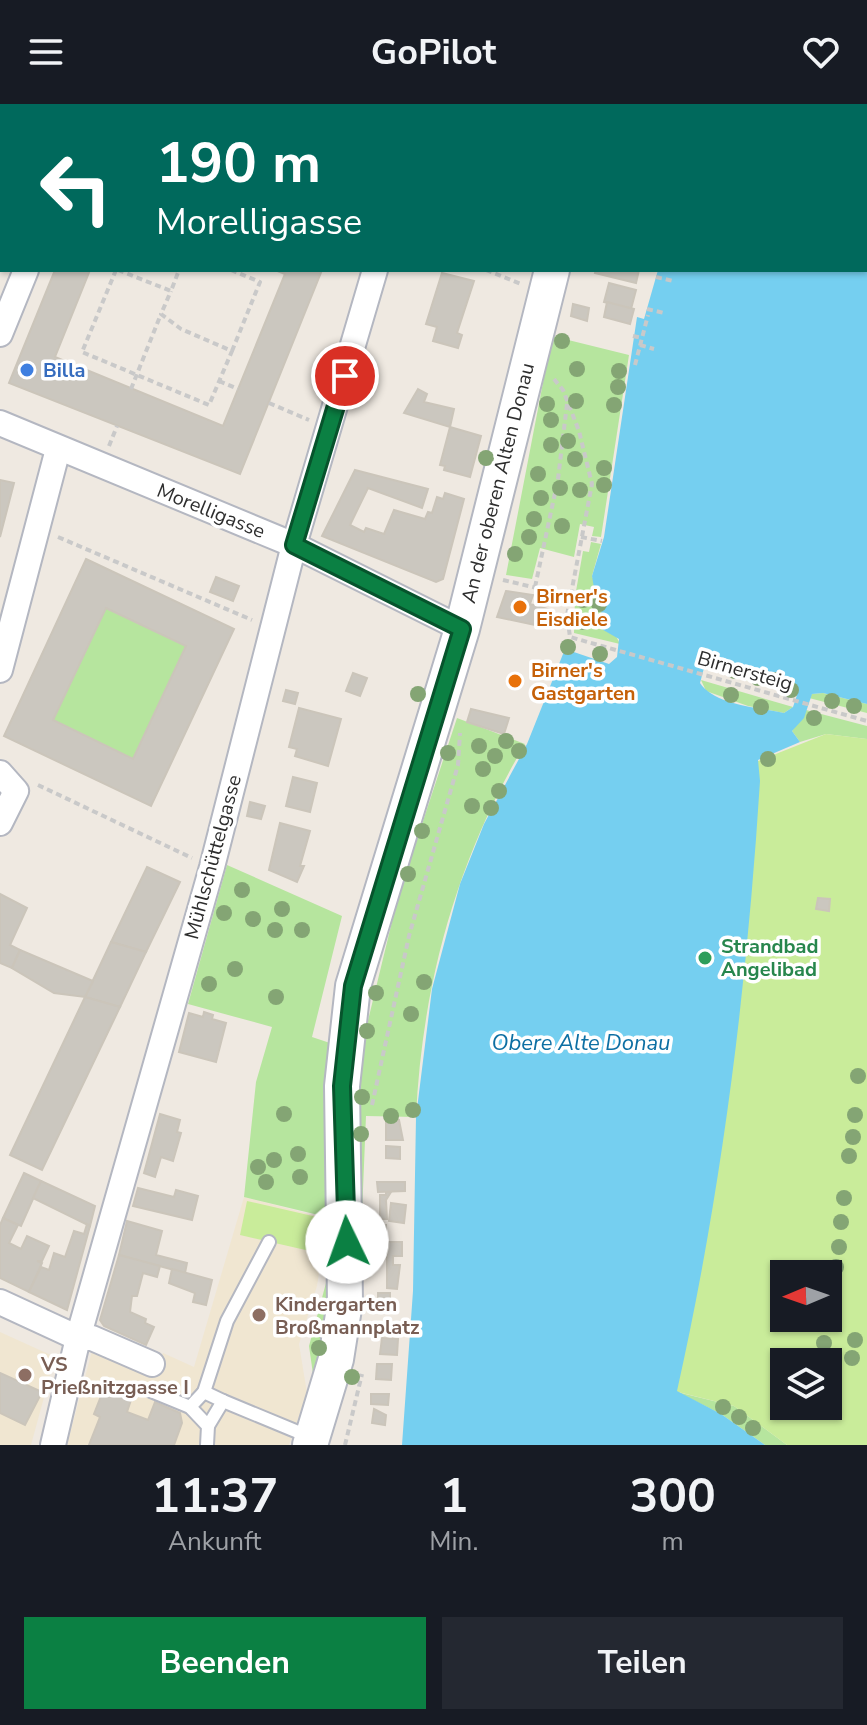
<!DOCTYPE html>
<html lang="de">
<head>
<meta charset="utf-8">
<style>
  :root { --surface:#171b24; --page:#242831; --text:#f1f3f6; --muted:#9ea1a6; --accent:#0b8043 }
  body { margin:0; font-family:"Nunito Sans",sans-serif; background:var(--page); color:var(--text); height:100vh; display:flex; flex-direction:column; font-size:30px; white-space:nowrap }
  * { box-sizing:border-box; margin:0 }
  p { font-size:26px; color:var(--muted) }
  .icon { flex:none; width:44px; height:44px; fill:none; stroke:currentColor; stroke-width:2; stroke-linecap:round; stroke-linejoin:round }
  .map { position:relative; height:1341px; overflow:hidden }
  .sheet { display:flex; flex-direction:column; background:var(--surface); flex:1 }
  .sheet>* { flex:none }
  .top-card { position:absolute; left:0px; top:0px; width:868px; height:168px; box-shadow:0 2px 6px #0004; background:#00695c; color:#fff; overflow:hidden }
  .needle { width:52px; rotate:268deg }
  .buttons { position:absolute; left:770px; top:1156px; display:grid; gap:16px }
  .buttons a { display:grid; place-items:center; width:72px; height:72px; border-radius:0px; background:var(--surface); box-shadow:0 2px 6px #0004; font-size:40px }
  .pin { position:absolute; display:grid; place-items:center; width:68px; height:68px; color:#fff; margin:-34px; border:4px solid #fff; border-radius:50%; box-shadow:0 2px 8px #0007 }
  .me { position:absolute; width:88px; margin:-44px; rotate:357deg; stroke-linejoin:round; filter:drop-shadow(0 0 6px #0008) }
  .turn { display:flex; align-items:center; gap:28px; height:168px; padding:0 24px; font-size:36px }
  .turn .icon { width:104px; height:104px; stroke-width:2.5 }
  .turn b { display:block; font-size:56px; line-height:68px }
  .eta { display:flex; justify-content:space-evenly; align-items:center; height:136px; text-align:center }
  .eta b { font-size:48px; font-weight:700; line-height:56px }
  .cta { display:flex; gap:16px; margin-top:auto; padding:16px 24px }
  .cta a { flex:1; height:92px; border-radius:0px; background:var(--accent); color:#fff; font-size:32px; font-weight:700; line-height:92px; text-align:center }
  .cta a+a { background:var(--page); color:var(--text) }
  header { display:flex; justify-content:space-between; align-items:center; height:104px; padding:0 24px; background:var(--surface); font-size:36px; font-weight:700 }
  .map>svg:first-child { display:block }
  .education { fill:#f0e6d1 }
  .green { fill:#b6e59e }
  .pitch { fill:#c9ec9a; fill-rule:evenodd }
  .water { fill:#75cff0; fill-rule:evenodd }
  .building { fill:#cbc7bf; stroke:#cbc5ba; stroke-width:2; fill-rule:evenodd }
  .lines { fill:none; stroke-linecap:round; stroke-linejoin:round }
  .lane-casing { stroke:#b4b7c1; stroke-width:16 }
  .street-casing { stroke:#b4b7c1; stroke-width:28 }
  .secondary-casing { stroke:#b4b7c1; stroke-width:38 }
  .path { stroke:#c9c9c9; stroke-width:4; stroke-dasharray:6 4; stroke-linecap:butt }
  .lane { stroke:#fff; stroke-width:12 }
  .street { stroke:#fff; stroke-width:24 }
  .secondary { stroke:#fff; stroke-width:34 }
  .tree { fill:#84a574 }
  .route-casing { stroke:#07532c; stroke-width:20 }
  .route { stroke:#0b8043; stroke-width:14 }
  .shop-dot { fill:#3f7fe0; stroke:#fff; stroke-width:3 }
  .food-dot { fill:#e8710a; stroke:#fff; stroke-width:3 }
  .leisure-dot { fill:#2e9e5b; stroke:#fff; stroke-width:3 }
  .education-dot { fill:#8d6e63; stroke:#fff; stroke-width:3 }
  .labels { text-anchor:middle; dominant-baseline:central; stroke-width:7; stroke-linejoin:round; paint-order:stroke }
  .shop-label { font-size:20px; font-weight:bold; fill:#366cbe; stroke:#fff; text-anchor:start }
  .street-label { font-size:20px; fill:#2e2e2e; stroke:#fff }
  .food-label { font-size:20px; font-weight:bold; fill:#c56008; stroke:#fff; text-anchor:start }
  .leisure-label { font-size:20px; font-weight:bold; fill:#27864d; stroke:#fff; text-anchor:start }
  .education-label { font-size:20px; font-weight:bold; fill:#785e54; stroke:#fff; text-anchor:start }
  .water-label { font-size:22px; font-style:italic; fill:#0d6fa3; stroke:#fff }
</style>
</head>
<body>
<header><svg class="icon" aria-label="menu" viewBox="0 0 24 24"><path d="M4 6h16M4 12h16M4 18h16"/></svg>GoPilot<svg class="icon" aria-label="heart" viewBox="0 0 24 24"><path d="M12 20l-8-8c-3-5 5-10 8-4 3-6 11-1 8 4z"/></svg></header>
<div class="map">
<svg width="867" height="1341" viewBox="0 0 867 1341">
  <rect width="100%" height="100%" fill="#efe9e1"/>
  <g class="education">
    <polygon points="244,1093 321,1113 322,1149 317,1182 299,1240 307,1289 289,1341 67,1341 93,1243 154,1269 163,1249 194,1263"/>
    <polygon points="0,1228 55,1253 31,1341 0,1341"/>
  </g>
  <g class="green">
    <polygon points="552,232 629,251 601,433 592,432 594,423 580,420 574,453 540,444 532,475 506,471"/>
    <polygon points="591,438 601,440 592,472 603,500 598,523 616,532 620,540 574,529 575,493 583,447 589,448"/>
    <polygon points="106,504 186,542 133,655 53,616"/>
    <polygon points="710,560 794,582 797,591 704,564"/>
    <polygon points="701,576 793,603 784,609 748,602 706,587"/>
    <polygon points="823,589 867,600 867,609 809,594 812,590"/>
    <polygon points="806,606 867,622 867,635 826,630 800,638 792,627"/>
    <path d="M457 614 525 640C457 755 422 880 416 1013L366 1012 362 1110 358 1013 364 933 398 793Z"/>
    <polygon points="227,761 342,812 312,933 330,939 335,1190 315,1284 309,1242 326,1179 327,1113 244,1093 256,978 272,923 188,900"/>
    <polygon points="677,1288 734,1302 787,1341 765,1341 721,1310"/>
  </g>
  <g class="pitch">
    <path d="M826 630 867 635V1341H787L734 1302 646 1280 738 665ZM784 1170H828V1214H784ZM784 1258H828V1302H784Z"/>
    <polygon points="247,1097 317,1113 310,1147 240,1131"/>
  </g>
  <path class="water" d="M679 0H867V600L823 589 812 590 804 614 792 627 800 638 758 656 760 677C747 883 722 1086 677 1287L721 1310 765 1341H402L413 1187 416 1013 432 885 460 780 484 720 527 640 565 545 609 560 617 553 619 535 598 523 603 500 595 490 592 472 604 433 637 213 644 215 658 166H866V2ZM710 560 794 582 797 591 793 603 784 609C761 604 714 601 700 579L704 564Z"/>
  <g class="building">
    <polygon points="124,0 211,0 216,2 124,2"/>
    <polygon points="306,0 349,0 305,2"/>
    <polygon points="55,166 90,166 55,253 223,322 285,170 275,166 322,166 240,370 9,279"/>
    <polygon points="596,166 639,166 636,179 595,169"/>
    <polygon points="442,169 474,177 457,229 462,231 458,244 433,237 437,223 426,220"/>
    <polygon points="609,179 636,186 631,205 604,198"/>
    <polygon points="607,198 634,205 630,220 604,213"/>
    <polygon points="573,200 589,204 587,217 571,212"/>
    <polygon points="418,285 427,290 424,298 454,305 450,323 404,309"/>
    <polygon points="450,323 481,332 470,373 444,366 445,362 440,361"/>
    <polygon points="355,366 428,385 422,404 368,384 350,421 364,428 366,424 384,430 394,406 425,415 428,408 432,409 437,393 443,395 445,389 464,395 443,475 436,478 322,432"/>
    <polygon points="0,376 14,379 0,433"/>
    <path d="M86 455 234 525 151 702 4 632ZM106 504 186 542 133 655 53 616Z"/>
    <polygon points="216,473 239,482 233,497 210,488"/>
    <polygon points="506,487 533,491 530,500 551,506 545,523 497,513"/>
    <polygon points="353,569 367,574 360,592 346,587"/>
    <polygon points="286,586 298,589 295,600 283,597"/>
    <polygon points="299,604 341,615 328,662 295,652 297,645 289,643"/>
    <polygon points="471,605 509,614 504,630 467,618"/>
    <polygon points="293,673 317,679 310,708 286,702"/>
    <polygon points="250,698 265,702 261,715 247,712"/>
    <polygon points="280,719 310,727 300,762 304,762 297,778 269,766"/>
    <polygon points="147,763 180,778 146,848 111,838"/>
    <polygon points="0,790 27,804 10,841 20,846 12,864 0,859"/>
    <polygon points="818,794 830,795 829,807 816,805"/>
    <polygon points="111,838 146,848 120,903 85,893"/>
    <polygon points="20,846 93,877 85,893 54,889 12,864"/>
    <polygon points="85,893 120,903 42,1066 10,1051"/>
    <polygon points="204,908 213,911 212,915 226,919 216,958 179,948 189,909 203,913"/>
    <polygon points="160,1010 180,1016 177,1028 181,1029 173,1057 161,1053 155,1073 144,1069"/>
    <polygon points="386,1016 399,1016 403,1036 386,1036"/>
    <polygon points="386,1042 400,1043 400,1055 386,1054"/>
    <polygon points="24,1069 41,1077 21,1122 3,1114"/>
    <polygon points="41,1077 95,1102 90,1122 33,1094"/>
    <polygon points="377,1078 405,1078 405,1087 378,1088"/>
    <polygon points="138,1084 174,1093 176,1086 198,1092 192,1116 133,1102"/>
    <polygon points="386,1088 391,1088 386,1096 387,1115 380,1115 380,1091 386,1091"/>
    <polygon points="391,1099 406,1101 404,1119 389,1117"/>
    <polygon points="3,1114 18,1121 9,1139 21,1145 27,1132 49,1142 42,1157 37,1157 42,1159 29,1188 0,1174 0,1121"/>
    <polygon points="127,1117 162,1127 156,1151 187,1159 185,1169 119,1151"/>
    <polygon points="87,1120 90,1122 67,1206 29,1188 41,1163 49,1166 54,1149 65,1153 74,1127 84,1130"/>
    <rect x="377" y="1121" width="9" height="14"/>
    <polygon points="387,1138 402,1138 402,1152 393,1152 393,1161 400,1161 397,1185 387,1184"/>
    <polygon points="119,1151 160,1162 157,1173 143,1169 137,1192 132,1192 130,1208 146,1215 145,1219 154,1223 146,1241 104,1222 100,1216"/>
    <polygon points="172,1165 212,1176 206,1201 193,1198 195,1189 169,1179"/>
    <rect x="378" y="1189" width="12" height="20"/>
    <polygon points="382,1234 398,1235 397,1251 380,1250"/>
    <polygon points="377,1260 392,1260 391,1276 376,1275"/>
    <polygon points="0,1269 42,1288 25,1321 0,1309"/>
    <polygon points="109,1282 133,1290 127,1308 148,1316 155,1298 180,1309 182,1319 174,1341 89,1341 100,1313 94,1310 103,1287"/>
    <polygon points="371,1290 389,1290 388,1301 371,1300"/>
    <polygon points="374,1305 386,1311 385,1321 372,1319"/>
  </g>
  <g class="lines">
    <defs>
      <g id="lane">
        <polyline points="151,1287 190,1303"/>
        <polyline points="204,1288 227,1217 269,1138"/>
        <polyline points="208,1322 223,1297 310,1333"/>
        <polyline points="207,1341 208,1322 190,1303 204,1288 223,1297"/>
      </g>
      <g id="street">
        <polyline points="93,2 94,0"/>
        <polyline points="416,2 417,0"/>
        <polyline points="0,35 2,35"/>
        <polyline points="0,230 26,166"/>
        <polyline points="0,319 294,441 462,525"/>
        <polyline points="0,566 58,345"/>
        <polyline points="0,669 16,687 0,719"/>
        <polyline points="0,1198 78,1234 92,1234 152,1260"/>
        <polyline points="53,1341 78,1234 212,763 294,441 375,166"/>
      </g>
      <g id="secondary">
        <polyline points="597,2 598,0"/>
        <polyline points="310,1341 336,1255 345,1198 342,982 353,882 462,525 552,166"/>
      </g>
    </defs>
    <use href="#lane" class="lane-casing"/>
    <use href="#street" class="street-casing"/>
    <use href="#secondary" class="secondary-casing"/>
    <g class="path">
      <polyline points="360,0 365,2"/>
      <polyline points="116,166 82,248 209,301 232,247 181,225 161,210 171,187"/>
      <polyline points="118,166 171,187 179,166"/>
      <polyline points="231,166 260,178 232,247"/>
      <polyline points="486,166 521,180"/>
      <polyline points="656,173 673,177"/>
      <polyline points="647,205 664,209"/>
      <polyline points="633,232 642,234"/>
      <polyline points="640,241 654,245"/>
      <polyline points="635,261 648,211"/>
      <polyline points="554,275 563,286 579,327 592,380 567,511 570,533 867,617"/>
      <polyline points="219,277 238,285"/>
      <polyline points="131,285 161,210"/>
      <polyline points="269,299 309,316"/>
      <polyline points="109,342 117,322"/>
      <polyline points="58,433 252,516"/>
      <polyline points="581,433 602,437"/>
      <polyline points="503,476 571,492"/>
      <polyline points="535,483 558,375 567,300"/>
      <polyline points="38,681 192,754"/>
      <polyline points="372,1001 409,832 458,661 460,629"/>
      <polyline points="345,1341 362,1270"/>
    </g>
    <use href="#lane" class="lane"/>
    <use href="#street" class="street"/>
    <use href="#secondary" class="secondary"/>
  </g>
  <g class="tree">
    <circle cx="562" cy="237" r="8"/>
    <circle cx="577" cy="265" r="8"/>
    <circle cx="619" cy="267" r="8"/>
    <circle cx="618" cy="283" r="8"/>
    <circle cx="576" cy="297" r="8"/>
    <circle cx="547" cy="300" r="8"/>
    <circle cx="614" cy="301" r="8"/>
    <circle cx="551" cy="316" r="8"/>
    <circle cx="568" cy="337" r="8"/>
    <circle cx="551" cy="341" r="8"/>
    <circle cx="486" cy="354" r="8"/>
    <circle cx="575" cy="355" r="8"/>
    <circle cx="604" cy="364" r="8"/>
    <circle cx="538" cy="370" r="8"/>
    <circle cx="604" cy="381" r="8"/>
    <circle cx="560" cy="384" r="8"/>
    <circle cx="580" cy="386" r="8"/>
    <circle cx="541" cy="394" r="8"/>
    <circle cx="534" cy="415" r="8"/>
    <circle cx="562" cy="422" r="8"/>
    <circle cx="529" cy="433" r="8"/>
    <circle cx="515" cy="450" r="8"/>
    <circle cx="583" cy="496" r="8"/>
    <circle cx="599" cy="500" r="8"/>
    <circle cx="583" cy="518" r="8"/>
    <circle cx="568" cy="543" r="8"/>
    <circle cx="600" cy="550" r="8"/>
    <circle cx="735" cy="567" r="8"/>
    <circle cx="758" cy="574" r="8"/>
    <circle cx="776" cy="576" r="8"/>
    <circle cx="791" cy="586" r="8"/>
    <circle cx="418" cy="590" r="8"/>
    <circle cx="731" cy="591" r="8"/>
    <circle cx="832" cy="597" r="8"/>
    <circle cx="854" cy="602" r="8"/>
    <circle cx="761" cy="603" r="8"/>
    <circle cx="814" cy="614" r="8"/>
    <circle cx="506" cy="637" r="8"/>
    <circle cx="479" cy="642" r="8"/>
    <circle cx="519" cy="647" r="8"/>
    <circle cx="448" cy="649" r="8"/>
    <circle cx="495" cy="652" r="8"/>
    <circle cx="768" cy="655" r="8"/>
    <circle cx="483" cy="665" r="8"/>
    <circle cx="499" cy="687" r="8"/>
    <circle cx="472" cy="702" r="8"/>
    <circle cx="491" cy="704" r="8"/>
    <circle cx="422" cy="727" r="8"/>
    <circle cx="408" cy="770" r="8"/>
    <circle cx="242" cy="786" r="8"/>
    <circle cx="282" cy="805" r="8"/>
    <circle cx="224" cy="809" r="8"/>
    <circle cx="253" cy="815" r="8"/>
    <circle cx="275" cy="826" r="8"/>
    <circle cx="302" cy="826" r="8"/>
    <circle cx="235" cy="865" r="8"/>
    <circle cx="424" cy="878" r="8"/>
    <circle cx="209" cy="880" r="8"/>
    <circle cx="376" cy="889" r="8"/>
    <circle cx="276" cy="893" r="8"/>
    <circle cx="411" cy="910" r="8"/>
    <circle cx="367" cy="927" r="8"/>
    <circle cx="858" cy="972" r="8"/>
    <circle cx="362" cy="993" r="8"/>
    <circle cx="413" cy="1006" r="8"/>
    <circle cx="284" cy="1010" r="8"/>
    <circle cx="855" cy="1011" r="8"/>
    <circle cx="391" cy="1012" r="8"/>
    <circle cx="361" cy="1030" r="8"/>
    <circle cx="853" cy="1033" r="8"/>
    <circle cx="298" cy="1050" r="8"/>
    <circle cx="849" cy="1052" r="8"/>
    <circle cx="274" cy="1056" r="8"/>
    <circle cx="258" cy="1063" r="8"/>
    <circle cx="300" cy="1073" r="8"/>
    <circle cx="266" cy="1078" r="8"/>
    <circle cx="844" cy="1094" r="8"/>
    <circle cx="841" cy="1118" r="8"/>
    <circle cx="839" cy="1143" r="8"/>
    <circle cx="836" cy="1163" r="8"/>
    <circle cx="855" cy="1236" r="8"/>
    <circle cx="824" cy="1239" r="8"/>
    <circle cx="319" cy="1244" r="8"/>
    <circle cx="852" cy="1254" r="8"/>
    <circle cx="352" cy="1273" r="8"/>
    <circle cx="723" cy="1303" r="8"/>
    <circle cx="739" cy="1313" r="8"/>
    <circle cx="753" cy="1324" r="8"/>
  </g>
  <g class="lines">
    <defs>
      <polyline id="route" points="345,272 294,441 462,525 353,882 342,982 347,1138"/>
    </defs>
    <use href="#route" class="route-casing"/>
    <use href="#route" class="route"/>
  </g>
  <circle class="shop-dot" cx="27" cy="266" r="8"/>
  <g class="food-dot">
    <circle cx="520" cy="503" r="8"/>
    <circle cx="515" cy="577" r="8"/>
  </g>
  <circle class="leisure-dot" cx="705" cy="854" r="8"/>
  <g class="education-dot">
    <circle cx="259" cy="1211" r="8"/>
    <circle cx="25" cy="1271" r="8"/>
  </g>
  <g class="labels">
    <g class="shop-label">
      <text x="43" y="266">Billa</text>
    </g>
    <g class="street-label">
      <text transform="translate(498 379) rotate(-76)">An der oberen Alten Donau</text>
      <text transform="translate(211 407) rotate(22)">Morelligasse</text>
      <text transform="translate(745 567) rotate(16)">Birnersteig</text>
      <text transform="translate(213 753) rotate(-75)">Mühlschüttelgasse</text>
    </g>
    <g class="food-label">
      <text x="536" y="492">Birner's<tspan x="536" dy="23">Eisdiele</tspan></text>
      <text x="531" y="566">Birner's<tspan x="531" dy="23">Gastgarten</tspan></text>
    </g>
    <g class="leisure-label">
      <text x="721" y="842">Strandbad<tspan x="721" dy="23">Angelibad</tspan></text>
    </g>
    <g class="education-label">
      <text x="275" y="1200">Kindergarten<tspan x="275" dy="23">Broßmannplatz</tspan></text>
      <text x="41" y="1260">VS<tspan x="41" dy="23">Prießnitzgasse I</tspan></text>
    </g>
    <g class="water-label">
      <text x="581" y="939">Obere Alte Donau</text>
    </g>
  </g>
</svg>
<div class="buttons">
<a><svg class="needle" viewBox="-14 -14 28 28"><path d="M0-13l5 13h-10z" fill="#e53935"/><path d="M0 13l5-13h-10z" fill="#9ea1a6"/></svg></a>
<a><svg class="icon" aria-label="layers" viewBox="0 0 24 24"><path d="M12 4l9 5-9 5-9-5zM3 14l9 5 9-5"/></svg></a>
</div>
<div class="pin" style="left:345px;top:272px;background:#d93025"><svg class="icon" aria-label="arrive" viewBox="0 0 24 24"><path d="M6 21V4h12l-3 4 3 4H6"/></svg></div>
<svg class="me" style="left:347px;top:1138px" viewBox="-20 -20 40 40"><circle r="19" fill="#fff"/><path d="M0-13L10 11 0 6-10 11z" fill="#0b8043"/></svg>
<div class="top-card">
<div class="turn"><svg class="icon" aria-label="left" viewBox="0 0 24 24"><path d="M17 20v-9H6M10 6l-5 5 5 5"/></svg><div><b>190 m</b>Morelligasse</div></div>
</div>
</div>
<section class="sheet">
<div class="eta">
<div><b>11:37</b><p>Ankunft</p></div>
<div><b>1</b><p>Min.</p></div>
<div><b>300</b><p>m</p></div>
</div>
<div class="cta"><a>Beenden</a><a>Teilen</a></div>
</section>
</body>
</html>
